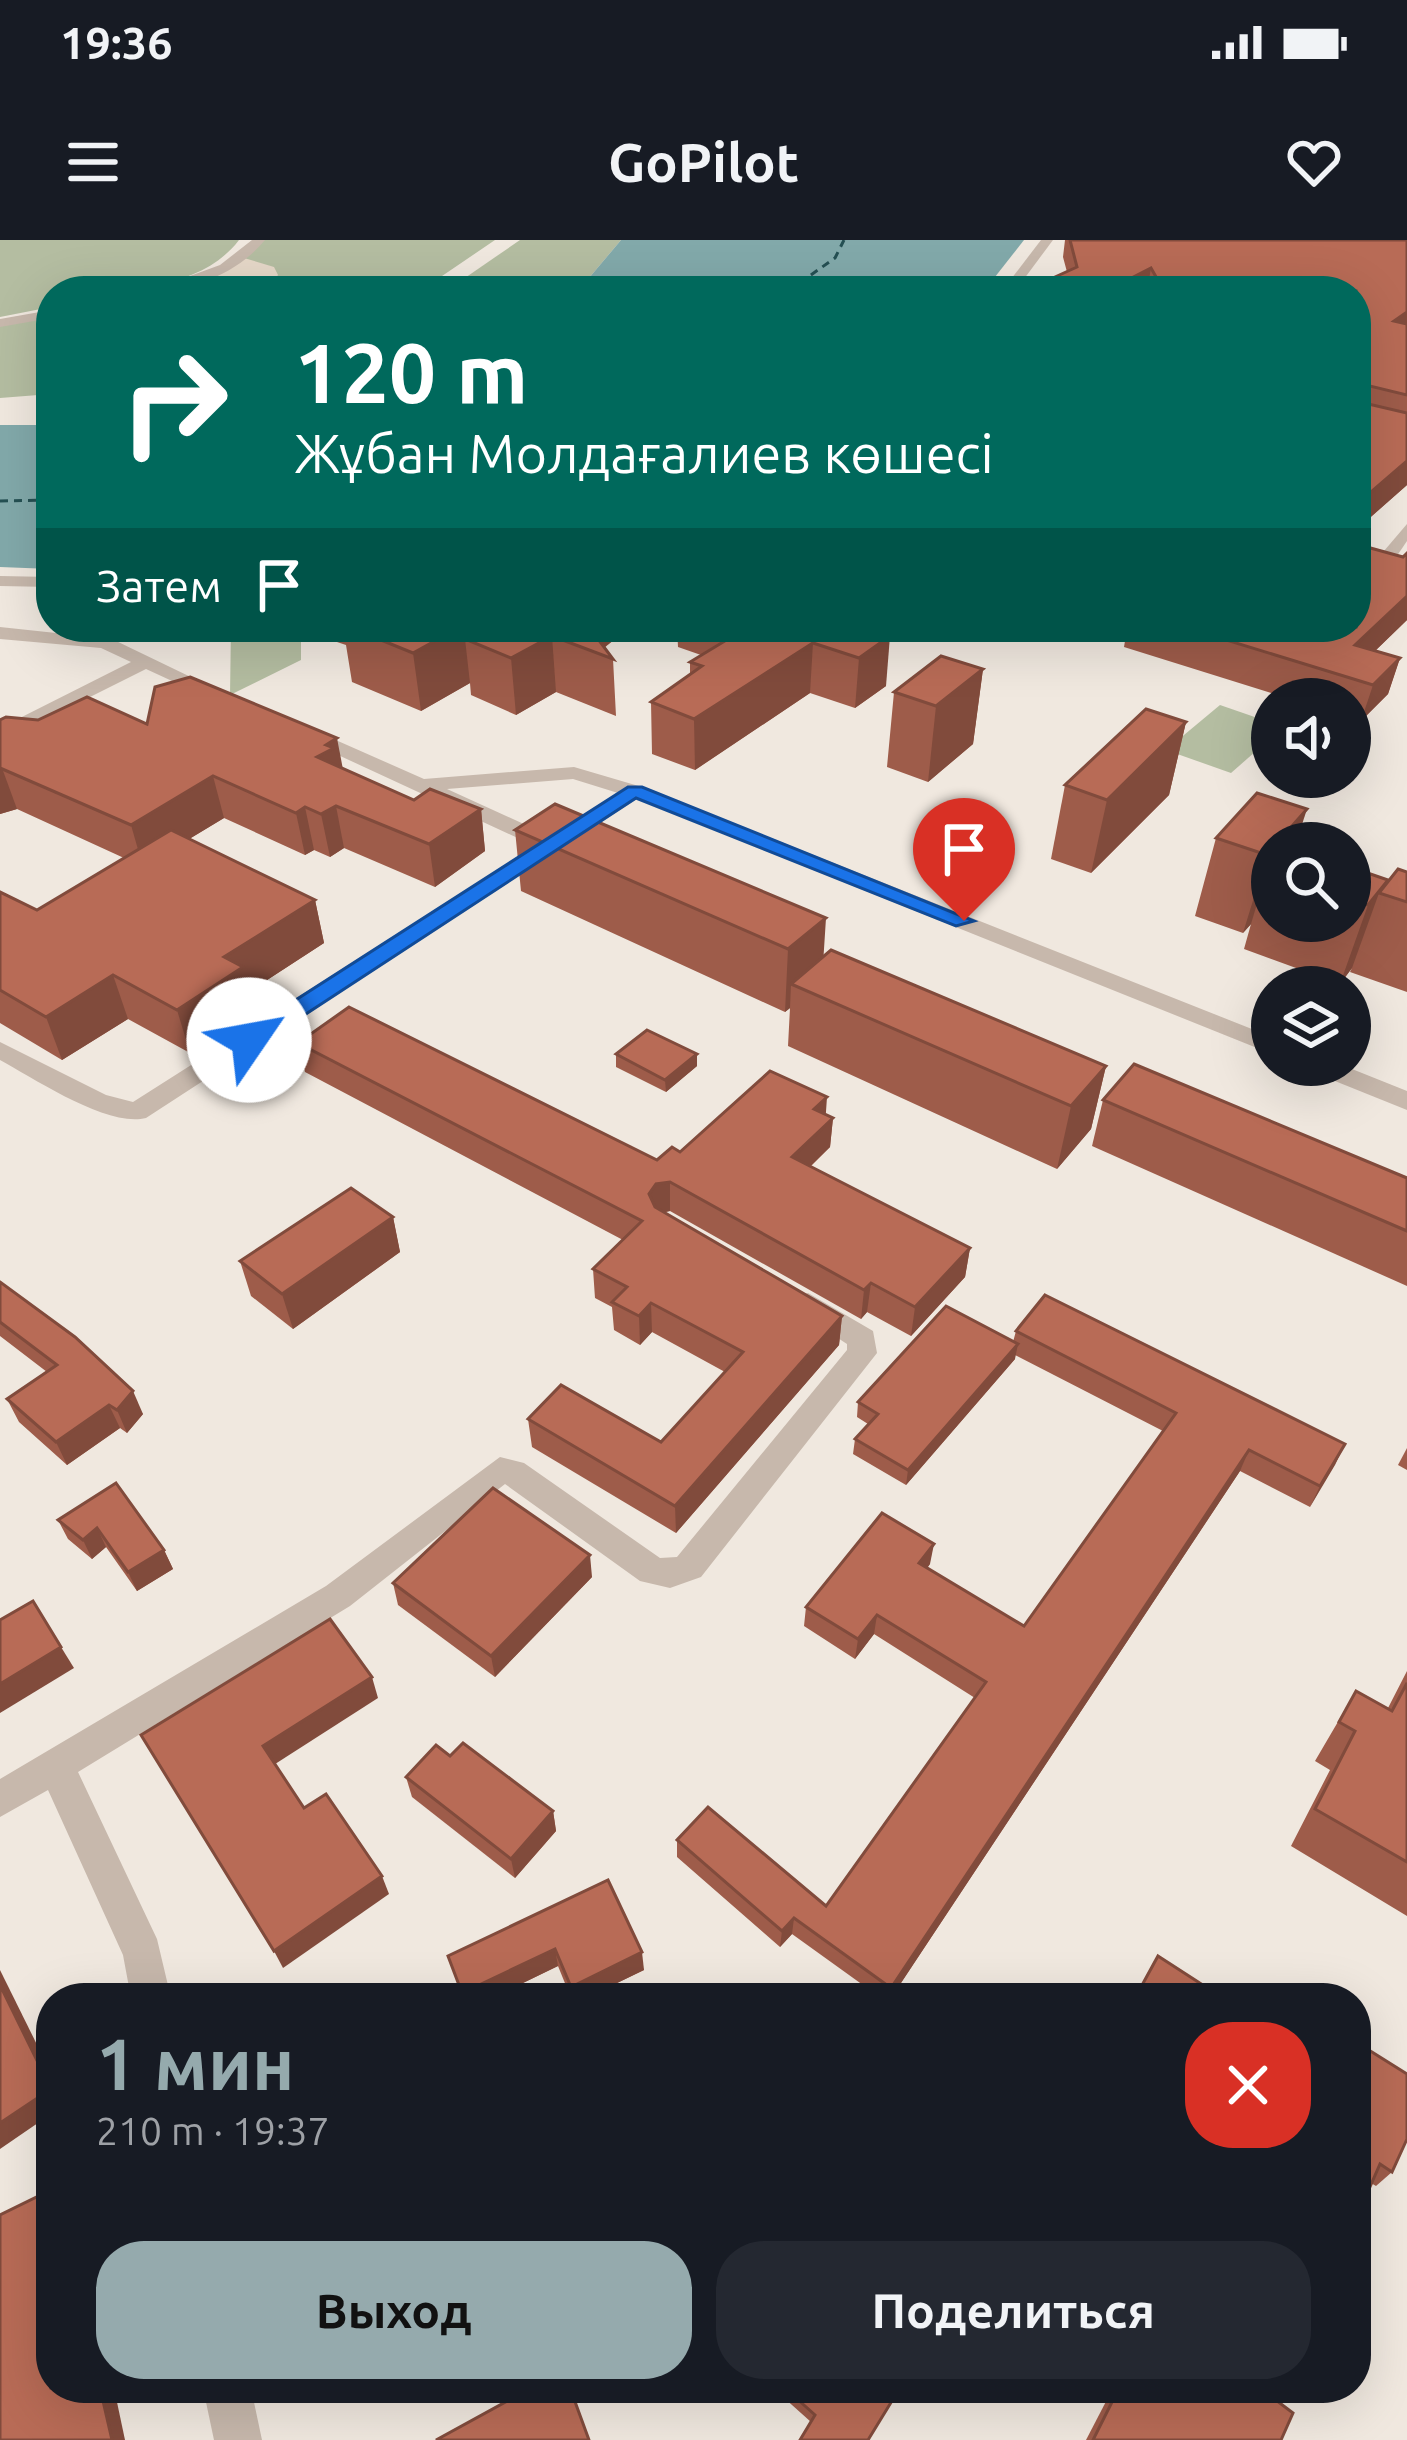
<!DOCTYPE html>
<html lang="ru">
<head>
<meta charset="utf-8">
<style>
  :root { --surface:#171b24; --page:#242831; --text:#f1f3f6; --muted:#9ea1a6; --accent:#95aaad }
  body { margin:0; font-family:Ubuntu,sans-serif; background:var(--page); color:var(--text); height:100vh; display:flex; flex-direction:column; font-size:45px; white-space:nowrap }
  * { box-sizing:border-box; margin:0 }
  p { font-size:39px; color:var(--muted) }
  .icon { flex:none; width:66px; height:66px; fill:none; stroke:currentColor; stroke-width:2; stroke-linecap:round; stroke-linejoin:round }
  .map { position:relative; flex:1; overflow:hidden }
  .side { position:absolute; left:36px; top:1743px; width:1335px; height:420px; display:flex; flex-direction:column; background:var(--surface); border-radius:48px; box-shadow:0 12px 48px #0002 }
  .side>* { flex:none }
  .guide { position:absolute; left:36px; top:36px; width:1335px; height:366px; border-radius:48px; box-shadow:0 12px 48px #0002; background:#00695c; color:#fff; overflow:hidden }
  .fabs { position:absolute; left:1251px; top:438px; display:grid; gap:24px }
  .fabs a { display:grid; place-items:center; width:120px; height:120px; border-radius:50%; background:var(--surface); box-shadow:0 12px 48px #0002; font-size:60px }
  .pin { position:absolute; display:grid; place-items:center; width:102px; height:102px; color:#fff; margin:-123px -51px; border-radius:50% 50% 50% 0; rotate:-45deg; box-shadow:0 0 12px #0007 }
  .pin .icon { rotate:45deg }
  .me { position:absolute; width:132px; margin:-66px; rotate:57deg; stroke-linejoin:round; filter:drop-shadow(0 0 9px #0008) }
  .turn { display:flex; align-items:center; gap:42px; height:252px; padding:0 60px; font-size:54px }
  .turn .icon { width:156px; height:156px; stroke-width:2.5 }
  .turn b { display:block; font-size:84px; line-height:102px }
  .then { display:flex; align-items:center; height:114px; padding:0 60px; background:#0003; gap:24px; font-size:45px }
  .round { display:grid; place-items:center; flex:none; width:126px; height:126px; border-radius:48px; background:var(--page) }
  .head { display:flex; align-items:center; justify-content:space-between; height:204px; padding:0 60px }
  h1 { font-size:72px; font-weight:700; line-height:90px; color:var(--accent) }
  .primary-button { display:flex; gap:24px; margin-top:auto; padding:24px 60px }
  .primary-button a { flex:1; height:138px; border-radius:48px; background:var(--accent); color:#111; font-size:48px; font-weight:700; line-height:138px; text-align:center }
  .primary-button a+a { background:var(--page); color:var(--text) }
  .status { display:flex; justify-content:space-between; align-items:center; height:84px; padding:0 60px; background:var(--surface); direction:ltr }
  .status svg { height:33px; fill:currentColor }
  header { display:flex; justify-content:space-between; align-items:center; height:156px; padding:0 60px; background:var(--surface); font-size:54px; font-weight:700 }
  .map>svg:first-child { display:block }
  .green { fill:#b4bda1 }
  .plaza { fill:#e6d8c8 }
  .water { fill:#82a9aa }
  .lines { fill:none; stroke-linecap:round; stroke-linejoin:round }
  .ferry { stroke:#255053; stroke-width:3; stroke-dasharray:8 6; stroke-linecap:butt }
  .minor { fill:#c7b8ac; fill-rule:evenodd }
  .wall { fill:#9e5c4a }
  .shaded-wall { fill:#814b3c }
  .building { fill:#b86b56; stroke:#814b3c; stroke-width:3 }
  .route { fill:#1a73e8; stroke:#114b97; stroke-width:3 }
</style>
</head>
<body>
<div class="status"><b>19:36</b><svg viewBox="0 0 49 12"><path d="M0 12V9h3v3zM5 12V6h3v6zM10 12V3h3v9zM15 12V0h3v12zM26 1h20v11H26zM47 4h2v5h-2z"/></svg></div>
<header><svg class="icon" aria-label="menu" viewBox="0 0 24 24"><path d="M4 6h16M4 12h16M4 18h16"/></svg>GoPilot<svg class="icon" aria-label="heart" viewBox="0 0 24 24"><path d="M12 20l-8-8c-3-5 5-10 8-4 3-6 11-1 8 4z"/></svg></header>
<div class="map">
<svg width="1407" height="2200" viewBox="0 0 1407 2200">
  <rect width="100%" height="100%" fill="#f0e8df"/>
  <g class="green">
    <path d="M0 0H239C198 54 112 51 51 51V67L0 77Z"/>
    <polygon points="259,0 495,0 420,51 155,51 225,29"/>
    <polygon points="520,0 621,0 578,51 446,51"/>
    <polygon points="51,74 51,154 0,158 0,83"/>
    <polygon points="231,387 311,387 301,399 301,420 230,455"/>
    <polygon points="1220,465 1272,483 1272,497 1231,533 1166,510"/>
  </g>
  <polygon class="plaza" points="244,18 274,27 278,35 271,45 258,51 155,51"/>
  <g class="water">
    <polygon points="621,0 1024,0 984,51 578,51"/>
    <polygon points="0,185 51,185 51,329 0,327"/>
  </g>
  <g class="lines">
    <g class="ferry">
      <polyline points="788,51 835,18 844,0"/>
      <polyline points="0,261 51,260"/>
    </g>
    <g class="minor">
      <path d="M252 0H265C237 34 192 51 149 51L220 25Z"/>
      <polygon points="1041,0 1053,0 1015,51 1002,51"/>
      <polygon points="51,70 51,78 0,87 0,79"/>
      <polygon points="1407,284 1407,301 1390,326 1378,326 1378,318"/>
      <polygon points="0,336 51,337 51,347 0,346"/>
      <polygon points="0,387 112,399 226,454 209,458 146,429 0,502 0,488 131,422 101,408 0,399"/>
      <path d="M304 486 424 539 574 527 642 547 1272 797V814L637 559 146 878C108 888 35 839 0 820V802L106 855 133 862 535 606 297 496 294 492ZM573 539 618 553 550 596 447 549Z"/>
      <polygon points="1306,825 1342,825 1407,851 1407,870 1310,831"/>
      <polygon points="808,1053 873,1091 877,1113 701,1337 670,1348 640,1341 505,1244 350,1366 78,1532 157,1699 171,1758 131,1758 123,1715 48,1550 0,1577 0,1539 326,1346 500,1217 524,1223 660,1318 677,1317 847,1110 847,1104 798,1072 793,1064 798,1056"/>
      <polygon points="203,2148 251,2148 262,2200 214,2200"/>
    </g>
  </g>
  <g class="wall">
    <polygon points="1065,0 1407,0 1407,245 1356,290 1356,51 1024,51 1067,32 1063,17"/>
    <polygon points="1407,313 1407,380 1375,411 1400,418 1388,454 1361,481 1350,478 1350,459 1290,459 1124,407 1125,401 1081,387 1356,387"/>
    <polygon points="326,387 467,387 468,397 630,387 604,408 613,419 616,476 556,452 516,475 471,455 470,443 421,471 352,442 346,405 328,399"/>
    <polygon points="677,387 863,387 886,446 855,468 810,453 695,530 652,514 651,462 690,434 690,422 701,415 678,407"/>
    <polygon points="983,429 973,504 928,542 887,527 894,452"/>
    <polygon points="0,480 147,484 343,529 414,560 481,569 485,611 435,647 344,608 330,617 314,610 305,615 224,578 189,599 315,660 324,703 250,751 255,770 190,813 128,779 62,820 0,783 0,652 37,670 124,618 17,569 0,574"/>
    <polygon points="1186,482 1169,555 1091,633 1051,619 1065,545"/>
    <polygon points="515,590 824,716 1106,826 1091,889 1057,929 788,806 790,768 785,772 521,651"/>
    <polygon points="1216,598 1272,603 1272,681 1350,681 1350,627 1388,640 1407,632 1407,752 1350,732 1352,728 1340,744 1244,709 1251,684 1243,693 1195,676"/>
    <polygon points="298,803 657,920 680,912 825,874 833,878 830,907 811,926 970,1008 965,1037 911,1096 867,1072 861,1079 670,971 664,972 842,1076 839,1105 676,1293 532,1207 528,1179 661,1202 725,1132 652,1092 640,1105 614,1090 612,1067 595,1058 593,1029 623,1000 305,832"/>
    <polygon points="616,814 697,826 666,852 616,827"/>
    <polygon points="1103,860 1407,938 1407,1046 1092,906"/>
    <polygon points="393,977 400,1012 293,1089 251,1056 240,1021"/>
    <polygon points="0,1042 143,1174 127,1193 120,1188 67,1225 19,1182 7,1159 47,1132 0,1096"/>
    <polygon points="1016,1091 1345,1204 1310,1267 1240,1231 891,1758 881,1758 792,1694 780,1707 677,1617 677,1600 826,1666 975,1458 874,1394 855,1419 804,1386 806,1367 930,1324 927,1328 1024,1386 1163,1191 1015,1115 1015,1119 906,1245 853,1214 855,1199 868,1184 857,1177 858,1162 1013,1102"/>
    <polygon points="1407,1208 1407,1230 1398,1225"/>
    <polygon points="58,1280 164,1310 173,1329 137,1351 106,1307 92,1319 68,1299"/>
    <polygon points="592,1337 495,1437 398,1365 393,1343"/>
    <polygon points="1407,1431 1407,1676 1291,1606 1330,1530 1315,1521 1356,1451 1388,1468"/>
    <polygon points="450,1516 553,1571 556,1591 515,1638 412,1557 406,1537"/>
    <polygon points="608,1640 644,1730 586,1758 571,1758 558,1726 492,1758 463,1758 448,1716"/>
    <polygon points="1407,1834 1392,1932 1376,1946 1371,1943"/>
    <polygon points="773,2148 895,2148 811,2182"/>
    <polygon points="1113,2148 1260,2148 1281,2200 1086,2200"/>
  </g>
  <g class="shaded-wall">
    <polygon points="1151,28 1147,51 1106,51"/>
    <polygon points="1407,72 1407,95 1394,81"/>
    <polygon points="1407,221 1407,245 1356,290 1356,265"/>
    <polygon points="1407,356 1407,380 1348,437 1355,405"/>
    <polygon points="460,387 467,387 468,401 465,399 470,443 421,471 413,413"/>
    <polygon points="578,387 630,387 597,413"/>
    <polygon points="552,396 556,452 516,475 511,418"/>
    <polygon points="890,396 886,446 855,468 859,418"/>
    <polygon points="813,403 810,453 695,530 694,479"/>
    <polygon points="1400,418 1388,454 1361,481 1373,445"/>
    <polygon points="983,429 973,504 928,542 936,466"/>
    <polygon points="1186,482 1169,555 1091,633 1107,560"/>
    <polygon points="337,498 345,540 317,517 326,505"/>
    <polygon points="0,528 2,528 17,569 0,574"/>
    <polygon points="213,536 224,578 143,627 131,585"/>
    <polygon points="336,566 344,608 330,617 321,574"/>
    <polygon points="305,567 314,610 305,615 296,573"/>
    <polygon points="481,569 485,611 435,647 429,604"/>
    <polygon points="1307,569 1296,603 1277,603"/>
    <polygon points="1272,609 1272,632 1267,630 1251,684 1243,693 1267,615"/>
    <polygon points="1388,640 1379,653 1352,728 1340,744 1368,665"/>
    <polygon points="315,660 324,703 250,751 255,770 190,813 177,770 224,717"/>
    <polygon points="826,678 822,740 791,744 790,768 785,772 788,709"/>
    <polygon points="113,735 128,779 62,820 46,777"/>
    <polygon points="697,814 697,826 666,852 665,840"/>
    <polygon points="1106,826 1091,889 1057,929 1071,866"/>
    <polygon points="827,857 825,886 833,878 830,907 790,946 792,917 814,869"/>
    <polygon points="670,942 670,971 657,974 649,954 656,944"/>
    <polygon points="393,977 400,1012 293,1089 282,1054"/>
    <polygon points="970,1008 965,1037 911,1096 915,1067"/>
    <polygon points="871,1043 867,1072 861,1079 864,1050"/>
    <polygon points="651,1063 652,1092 640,1105 639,1076"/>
    <polygon points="842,1076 839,1105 676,1293 675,1266"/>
    <polygon points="1018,1104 1015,1119 906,1245 908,1230"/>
    <polygon points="133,1151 143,1174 127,1193 117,1170"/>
    <polygon points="109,1165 120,1188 67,1225 56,1202"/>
    <polygon points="1345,1204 1335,1225 1310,1267 1320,1246"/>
    <polygon points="1249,1210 1240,1231 891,1758 889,1758 891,1748"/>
    <polygon points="97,1288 106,1307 92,1319 83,1300"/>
    <polygon points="934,1304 930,1324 915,1344 919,1323"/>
    <polygon points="164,1310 173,1329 137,1351 128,1332"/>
    <polygon points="590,1315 592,1337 495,1437 491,1416"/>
    <polygon points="877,1375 874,1394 855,1419 858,1399"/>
    <polygon points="61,1407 74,1428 0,1473 0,1444"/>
    <polygon points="372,1437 378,1458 272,1526 263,1506"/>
    <polygon points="553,1571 556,1591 515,1638 511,1619"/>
    <polygon points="382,1636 389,1654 283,1728 274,1711"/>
    <polygon points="794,1678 792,1694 780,1707 782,1691"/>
    <polygon points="555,1709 558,1726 492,1758 464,1758 462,1753"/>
    <polygon points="642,1712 644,1730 586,1758 573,1758 571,1747"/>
    <polygon points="0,1730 51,1833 51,1849 0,1745"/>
    <polygon points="51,1849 51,1874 0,1909 0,1883"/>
    <polygon points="100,2148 114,2148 125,2200 112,2200"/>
  </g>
  <g class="building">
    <polygon points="1070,0 1407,0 1407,72 1394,81 1407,84 1407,155 1366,145 1360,149 1364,163 1407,173 1407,221 1356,265 1356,51 1164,51 1151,28 1106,51 1024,51 1077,27"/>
    <polygon points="1356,304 1403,317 1407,313 1407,356 1355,405 1400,418 1373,445 1184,387 1356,387"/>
    <polygon points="349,387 460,387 413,413"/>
    <polygon points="487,387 589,387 613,419 552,396 511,418 465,399"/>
    <polygon points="748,387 863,387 890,396 859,418 813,403 694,479 651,462 702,426 690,422"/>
    <polygon points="941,416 983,429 936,466 894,452"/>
    <polygon points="190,437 337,498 326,505 334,508 317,517 414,560 430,549 481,569 429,604 336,566 321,574 305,567 296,573 213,536 131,585 0,528 0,480 6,477 38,480 87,457 147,484 155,447"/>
    <polygon points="1146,469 1186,482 1107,560 1065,545"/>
    <polygon points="1257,553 1307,569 1277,603 1272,603 1272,609 1267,615 1216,598"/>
    <polygon points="555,564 826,678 788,709 515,590"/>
    <polygon points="171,590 315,660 224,717 243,727 177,770 113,735 46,777 0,750 0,652 37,670"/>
    <polygon points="1350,627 1388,640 1368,665 1350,659"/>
    <polygon points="1398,629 1407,632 1407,662 1379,653"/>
    <polygon points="831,710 1106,826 1071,866 791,744"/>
    <polygon points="349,767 657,920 672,907 680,912 770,831 827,857 814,869 833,878 792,917 970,1008 915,1067 871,1043 864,1050 670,942 656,944 649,954 655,967 842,1076 675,1266 528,1179 561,1145 661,1202 743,1112 651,1063 639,1076 612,1062 627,1047 593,1029 642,981 298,803"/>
    <polygon points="647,790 697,814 665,840 616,814"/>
    <polygon points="1134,824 1407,938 1407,991 1103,860"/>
    <polygon points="351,948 393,977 282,1054 240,1021"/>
    <polygon points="0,1042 75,1097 133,1151 117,1170 109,1165 56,1202 7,1159 57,1125 0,1082"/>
    <polygon points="1045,1055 1345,1204 1320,1246 1249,1210 891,1748 794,1678 782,1691 677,1600 708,1567 826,1666 986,1442 877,1375 858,1399 806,1367 882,1273 934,1304 919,1323 1024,1386 1176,1173 1016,1091"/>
    <polygon points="946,1066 1018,1104 908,1230 855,1199 878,1174 858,1162"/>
    <polygon points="116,1243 164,1310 128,1332 97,1288 83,1300 58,1280"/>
    <polygon points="493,1248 590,1315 491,1416 393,1343"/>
    <polygon points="33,1361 61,1407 0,1444 0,1380"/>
    <polygon points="330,1379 372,1437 263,1506 304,1568 326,1554 382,1636 274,1711 141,1495"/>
    <polygon points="1407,1443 1407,1622 1315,1569 1355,1491 1339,1482 1356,1451 1392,1471"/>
    <polygon points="463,1503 553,1571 511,1619 406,1537 436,1505 450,1516"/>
    <polygon points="608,1640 642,1712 571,1747 555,1709 462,1753 448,1716"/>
    <polygon points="1158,1716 1209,1749 1204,1758 1135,1758"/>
    <polygon points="0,1745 51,1849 0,1883"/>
    <polygon points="1356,1802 1407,1834 1407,1899 1392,1932 1380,1924 1356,1979"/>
    <polygon points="51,1950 51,2148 100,2148 112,2200 0,2200 0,1975"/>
    <polygon points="531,2148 570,2148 589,2200 436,2200"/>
    <polygon points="785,2148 895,2148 898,2151 868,2200 800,2200 815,2175"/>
    <polygon points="1119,2148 1260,2148 1293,2173 1281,2200 1093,2200"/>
  </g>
  <polygon class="route" points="628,547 642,547 974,681 956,686 636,558 257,806 241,806 241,795"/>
</svg>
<div class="fabs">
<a><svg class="icon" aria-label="sound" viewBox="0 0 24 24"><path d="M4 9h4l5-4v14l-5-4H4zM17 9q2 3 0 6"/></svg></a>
<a><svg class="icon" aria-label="search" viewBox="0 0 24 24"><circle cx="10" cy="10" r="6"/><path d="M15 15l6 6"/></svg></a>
<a><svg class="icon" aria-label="layers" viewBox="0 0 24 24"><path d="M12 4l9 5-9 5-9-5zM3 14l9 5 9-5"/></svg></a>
</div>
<div class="pin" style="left:964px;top:681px;background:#d93025"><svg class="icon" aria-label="arrive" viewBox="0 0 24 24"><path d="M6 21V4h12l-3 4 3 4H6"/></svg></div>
<svg class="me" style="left:249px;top:800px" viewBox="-20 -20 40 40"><circle r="19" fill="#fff"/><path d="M0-13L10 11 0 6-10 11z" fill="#1a73e8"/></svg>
<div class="guide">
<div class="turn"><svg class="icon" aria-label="right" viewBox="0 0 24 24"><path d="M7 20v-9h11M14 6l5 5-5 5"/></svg><div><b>120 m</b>Жұбан Молдағалиев көшесі</div></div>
<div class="then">Затем<svg class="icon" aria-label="arrive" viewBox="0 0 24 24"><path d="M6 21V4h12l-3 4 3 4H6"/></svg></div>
</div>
<section class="side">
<div class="head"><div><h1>1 мин</h1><p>210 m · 19:37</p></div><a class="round" style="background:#d93025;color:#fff"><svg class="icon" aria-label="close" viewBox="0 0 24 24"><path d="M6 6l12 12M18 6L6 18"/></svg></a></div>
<div class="primary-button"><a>Выход</a><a>Поделиться</a></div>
</section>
</div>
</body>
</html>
